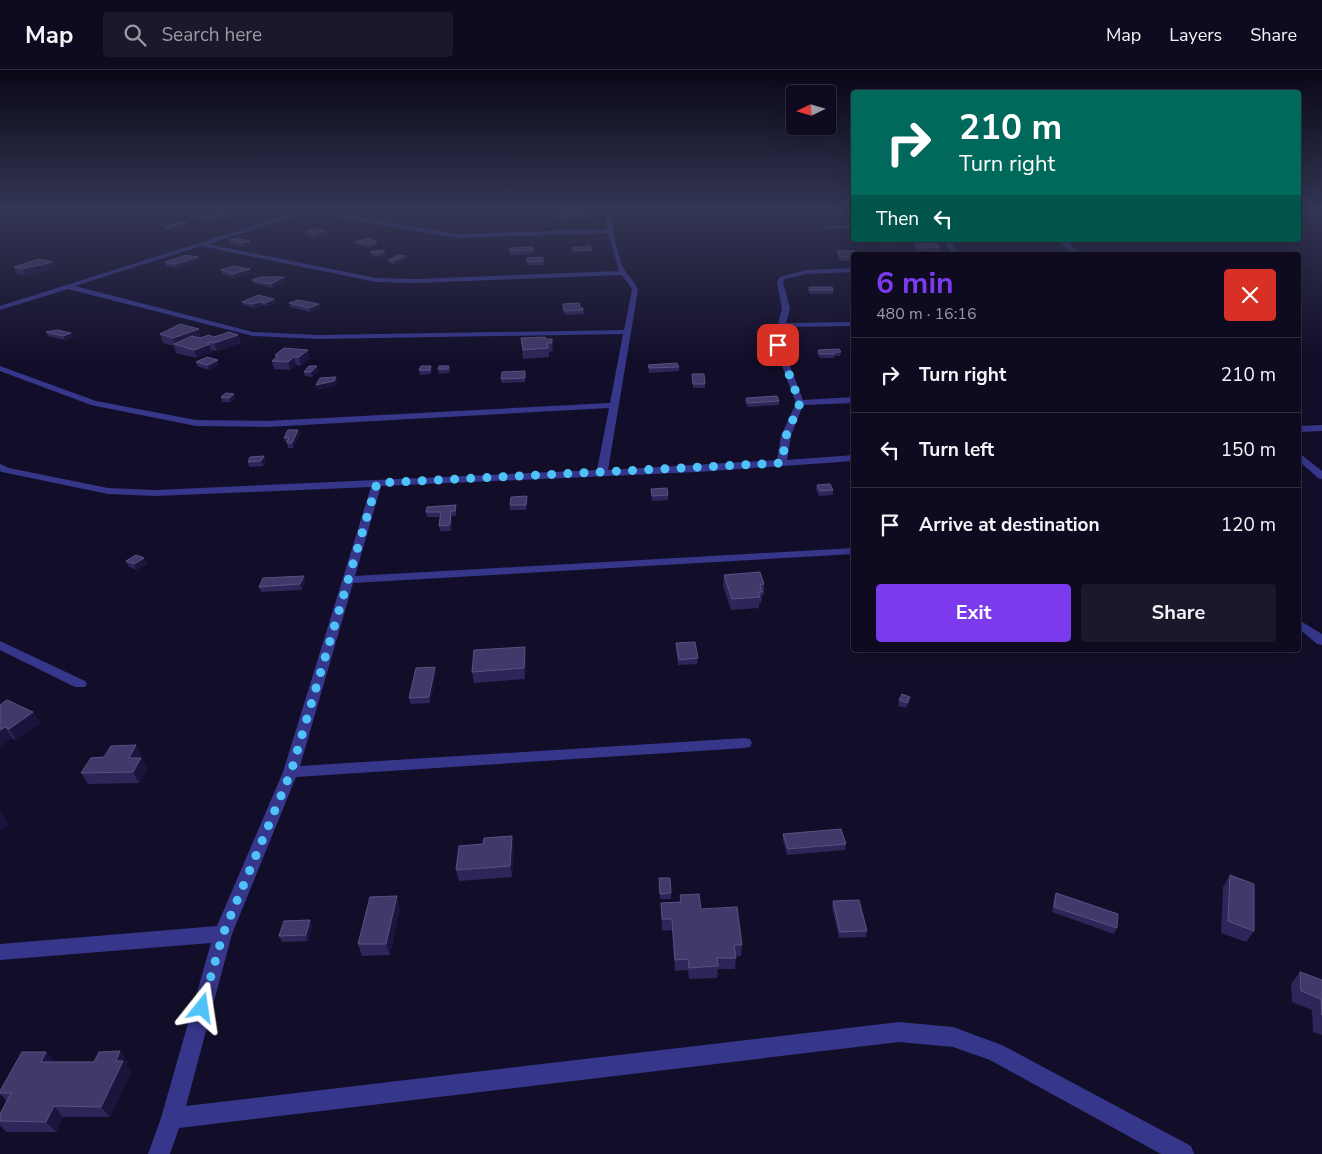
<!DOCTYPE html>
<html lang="en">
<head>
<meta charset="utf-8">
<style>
  :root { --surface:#0e0a1f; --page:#1c182c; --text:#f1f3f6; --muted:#9b9aa4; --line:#2e2b3d; --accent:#7c3aed }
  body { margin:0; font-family:"Nunito Sans",sans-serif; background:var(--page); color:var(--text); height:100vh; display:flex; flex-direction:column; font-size:19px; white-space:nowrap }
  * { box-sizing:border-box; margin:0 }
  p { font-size:16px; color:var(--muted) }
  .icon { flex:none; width:28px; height:28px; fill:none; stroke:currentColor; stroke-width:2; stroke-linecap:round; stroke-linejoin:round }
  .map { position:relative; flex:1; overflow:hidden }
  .side { position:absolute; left:851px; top:182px; width:450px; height:400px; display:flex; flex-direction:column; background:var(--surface); border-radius:5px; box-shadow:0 5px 20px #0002,0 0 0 1px var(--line) }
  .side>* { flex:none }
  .guide { position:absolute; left:851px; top:20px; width:450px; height:152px; border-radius:5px; box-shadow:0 5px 20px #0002,0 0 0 1px var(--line); background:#00695c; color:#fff; overflow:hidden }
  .needle { width:32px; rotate:265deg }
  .tools { position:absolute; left:786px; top:15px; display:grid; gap:10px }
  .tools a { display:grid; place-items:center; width:50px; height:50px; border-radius:5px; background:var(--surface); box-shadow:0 5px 20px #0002,0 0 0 1px var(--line); font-size:25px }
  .pin { position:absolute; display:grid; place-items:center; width:42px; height:42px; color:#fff; margin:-21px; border-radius:10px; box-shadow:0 2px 8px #0006 }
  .me { position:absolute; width:55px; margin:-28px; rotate:15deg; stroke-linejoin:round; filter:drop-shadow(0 0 4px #0008) }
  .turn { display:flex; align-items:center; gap:18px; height:105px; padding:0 25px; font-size:22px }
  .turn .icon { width:65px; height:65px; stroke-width:2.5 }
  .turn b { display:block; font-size:35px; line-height:42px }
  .then { display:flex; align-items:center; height:48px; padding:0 25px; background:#0003; gap:10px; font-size:19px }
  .round { display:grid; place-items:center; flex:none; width:52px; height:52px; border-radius:5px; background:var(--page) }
  .head { display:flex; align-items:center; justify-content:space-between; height:85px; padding:0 25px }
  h1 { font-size:30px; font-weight:700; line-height:38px; color:var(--accent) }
  .cta { display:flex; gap:10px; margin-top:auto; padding:10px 25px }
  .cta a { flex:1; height:58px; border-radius:5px; background:var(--accent); color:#fff; font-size:20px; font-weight:700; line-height:58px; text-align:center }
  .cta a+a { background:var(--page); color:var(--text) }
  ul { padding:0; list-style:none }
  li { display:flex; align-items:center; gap:15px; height:75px; padding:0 25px; border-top:1px solid var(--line) }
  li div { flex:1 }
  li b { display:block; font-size:19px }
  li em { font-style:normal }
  header { display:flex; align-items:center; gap:30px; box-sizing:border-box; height:70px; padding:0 25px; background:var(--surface); border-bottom:1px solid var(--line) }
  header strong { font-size:24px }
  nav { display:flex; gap:28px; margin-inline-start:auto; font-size:18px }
  .search { width:350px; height:45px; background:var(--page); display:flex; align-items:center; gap:12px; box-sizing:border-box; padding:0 18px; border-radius:5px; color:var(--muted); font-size:19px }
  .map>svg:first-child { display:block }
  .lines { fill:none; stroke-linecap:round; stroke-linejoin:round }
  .minor { fill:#36368b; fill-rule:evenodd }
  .tertiary { fill:#36368b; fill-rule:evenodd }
  .wall { fill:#2e2658 }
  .shaded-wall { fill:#1b153d }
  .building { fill:#40396a; stroke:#585281 }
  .route { stroke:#4fc3f7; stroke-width:9; stroke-dasharray:0 16.2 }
</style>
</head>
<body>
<header>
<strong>Map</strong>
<div class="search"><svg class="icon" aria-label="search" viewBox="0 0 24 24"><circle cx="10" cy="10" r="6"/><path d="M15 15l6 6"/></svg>Search here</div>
<nav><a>Map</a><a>Layers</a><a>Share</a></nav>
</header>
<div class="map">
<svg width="1322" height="1084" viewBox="0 0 1322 1084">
  <rect width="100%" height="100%" fill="#120e29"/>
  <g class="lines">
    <g class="minor">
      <path d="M310 138 457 164 607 159 604 138H609C613 157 615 178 623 197 627 205 635 211 638 220L608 400 777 390 781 366 796 333 774 275V268L782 239 777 212 780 207 806 200 854 198V202L806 204 785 209 783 212 790 239 786 253 854 252V256L785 257 782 275 803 330 854 327V333L803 335 791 366 787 390 854 385V391L698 402 381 416 355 506 854 478V484L353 513 300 696 745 668 750 669 752 673 750 677 745 678 296 707 232 864 186 1036 899 952 953 957 1002 975 1191 1076 1194 1084H1161L990 990 953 977 899 972 179 1058 170 1084H148L161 1048 211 873 0 890V874L217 856 283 702 371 417 156 426 108 424 2 402 0 401V394L9 398 108 418 156 420 597 400 609 338 267 357 196 356 91 335 0 301V296L96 331 196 350 267 351 610 333 623 264 318 269 253 266 68 219 0 240V236ZM308 142 457 168 608 163 619 201 416 209 376 208 208 174ZM201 176 376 212 416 213 621 205 629 214 632 220 624 260 318 265 253 262 75 216Z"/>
      <polygon points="854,154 854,158 823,159 820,157"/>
      <polygon points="943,170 949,170 959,185 953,185"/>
      <polygon points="1322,355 1322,361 1299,362 1299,356"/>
      <polygon points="1299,550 1322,564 1322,575 1317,574 1299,559"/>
      <polygon points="0,571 85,611 87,614 85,617 75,617 0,580"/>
    </g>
    <g class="tertiary">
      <polygon points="1058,170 1065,170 1081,185 1074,185"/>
      <polygon points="1299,383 1322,401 1322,409 1318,408 1299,391"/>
    </g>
  </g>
  <g class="wall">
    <polygon points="824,138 841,140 841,143 839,143 839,145 827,145 824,141"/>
    <polygon points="229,147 214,152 199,151 198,148"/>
    <polygon points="188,156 171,161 166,160 165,157"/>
    <polygon points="325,161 326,164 317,168 306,166 305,162"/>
    <polygon points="230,170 250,171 251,175 244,177 231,174"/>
    <polygon points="881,170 893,170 893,174 883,174"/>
    <polygon points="356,172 377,176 370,178 356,175"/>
    <polygon points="915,174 940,177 940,181 918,181 914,177"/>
    <polygon points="533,177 533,184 510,185 510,178"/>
    <polygon points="837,180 854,185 854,191 840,191 837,184"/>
    <polygon points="370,182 386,185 381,187 371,186"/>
    <polygon points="406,186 407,189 395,194 388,193 388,190"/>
    <polygon points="543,187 544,195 527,195 527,188"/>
    <polygon points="199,191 178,198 166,196 165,192"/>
    <polygon points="14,197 56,199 25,206 17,204"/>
    <polygon points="250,199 251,203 234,208 222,204 221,200"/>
    <polygon points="252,210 285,211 272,218 253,213"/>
    <polygon points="809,217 833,220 833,224 810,224 808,221"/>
    <polygon points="274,229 275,233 266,236 262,235 255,238 243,235 242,232"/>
    <polygon points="289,233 319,234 320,238 310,242 290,237"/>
    <polygon points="563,234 580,238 583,240 584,244 565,245"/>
    <polygon points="46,262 71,263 73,267 65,270 48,266"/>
    <polygon points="164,262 201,267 199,268 200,268 238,265 241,273 217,281 212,280 212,282 197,288 176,283 174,276 163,273 160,264 164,263"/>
    <polygon points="521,268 545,269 552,273 553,281 549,282 549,287 523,289"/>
    <polygon points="818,280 841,282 840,286 834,286 834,288 820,288 817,284"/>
    <polygon points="275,285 310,288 301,296 296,295 290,300 274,299 272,291 275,288"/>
    <polygon points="196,292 219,295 209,300 197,296"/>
    <polygon points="648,295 679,297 679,301 649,303"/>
    <polygon points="317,296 318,301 312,307 305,306 304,302"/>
    <polygon points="449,296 450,300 449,303 439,304 438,299"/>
    <polygon points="419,300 432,300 430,304 420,305"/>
    <polygon points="525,301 525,312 502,313 501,309"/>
    <polygon points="692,304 705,314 705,318 693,318"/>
    <polygon points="234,324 235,328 231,332 222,332 221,327"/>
    <polygon points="746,328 779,331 779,335 748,337 745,332"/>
    <polygon points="851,350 854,350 854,358 851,354"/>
    <polygon points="298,360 300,364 293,378 288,378 287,372 285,372 284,368"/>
    <polygon points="266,391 263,396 249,397 248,392"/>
    <polygon points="817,415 833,420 833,425 819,426 816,419"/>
    <polygon points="651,419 668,425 668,430 652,431"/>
    <polygon points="527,431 526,440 510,440 510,435"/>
    <polygon points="456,435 456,446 452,446 451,461 440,461 439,456 440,447 427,447 426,442"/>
    <polygon points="853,437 854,437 854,450 852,447"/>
    <polygon points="144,488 147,494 136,500 128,496 126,491"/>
    <polygon points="724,505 764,514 764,525 762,525 761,533 759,533 759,538 731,540 723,515"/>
    <polygon points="305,511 302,520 261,522 259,517"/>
    <polygon points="676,573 698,588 697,594 678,595 676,578"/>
    <polygon points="526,588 525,609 474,613 472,602"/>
    <polygon points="436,602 430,633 411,634 409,628"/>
    <polygon points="910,627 909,632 906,638 898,636 899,630"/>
    <polygon points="0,635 33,642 40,653 16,670 12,668 0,676"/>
    <polygon points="136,675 147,699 139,713 88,714 81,703 104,687"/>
    <polygon points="783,764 846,774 845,780 787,785 783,770"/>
    <polygon points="512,766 514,778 512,807 459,811 456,800"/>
    <polygon points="1230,805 1254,861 1246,872 1221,863 1223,817"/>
    <polygon points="659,814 671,823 671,829 660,829"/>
    <polygon points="1056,823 1117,858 1114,864 1052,842 1054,829"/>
    <polygon points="680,825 701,839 742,875 741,886 736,886 735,899 718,899 717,908 689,909 688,900 675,901 672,860 662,861 661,833 680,832"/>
    <polygon points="833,831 867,861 866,867 839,868 832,837"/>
    <polygon points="400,838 390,885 362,886 358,874"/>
    <polygon points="312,856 308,871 282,872 279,866"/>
    <polygon points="1300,902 1322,910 1322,965 1313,962 1312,940 1292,932 1291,914"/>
    <polygon points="120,981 128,992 126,996 131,1002 110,1047 63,1047 56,1062 6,1062 0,1055 0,1044 7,1031 0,1024 0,1021 46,982 54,992 94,992"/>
  </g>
  <g class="shaded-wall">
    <polygon points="228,143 229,147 214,152 213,149"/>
    <polygon points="589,145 589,151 560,153 559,147"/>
    <polygon points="187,153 188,156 171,161 170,158"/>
    <polygon points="325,161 326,164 317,168 316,164"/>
    <polygon points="250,171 251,175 244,177 243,173"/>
    <polygon points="377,172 377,176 370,178 369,175"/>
    <polygon points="592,180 592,183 574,184 574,181"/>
    <polygon points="385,181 386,185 381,187 380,184"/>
    <polygon points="406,186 407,189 395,194 394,191"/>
    <polygon points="198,187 199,191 178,198 176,194"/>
    <polygon points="53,192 56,199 25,206 22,199"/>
    <polygon points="250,199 251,203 234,208 233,204"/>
    <polygon points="284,207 285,211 272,218 271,214"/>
    <polygon points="274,229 275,233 266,236 265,233"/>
    <polygon points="260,232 262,235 255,238 253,234"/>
    <polygon points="319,234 320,238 310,242 309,238"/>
    <polygon points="199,259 201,267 178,275 175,275 173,268"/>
    <polygon points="71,263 73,267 65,270 63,266"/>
    <polygon points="238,265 241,273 217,281 214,273"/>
    <polygon points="209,272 212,282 197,288 194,280"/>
    <polygon points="308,280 310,288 301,296 299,287"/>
    <polygon points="294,287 296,295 290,300 288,292"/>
    <polygon points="218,290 219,295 209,300 208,295"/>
    <polygon points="317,296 318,301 312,307 311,302"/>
    <polygon points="336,307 337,312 335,316 317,320 316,315"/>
    <polygon points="234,324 235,328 231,332 229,328"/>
    <polygon points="298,360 300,364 293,378 292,373"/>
    <polygon points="264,386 266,391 263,396 261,391"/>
    <polygon points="451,441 452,446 451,461 450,455"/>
    <polygon points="144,488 147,494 136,500 134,494"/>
    <polygon points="304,506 305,511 302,520 300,514"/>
    <polygon points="525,577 526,588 525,609 524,598"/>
    <polygon points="435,597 436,602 430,633 429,627"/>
    <polygon points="33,642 40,653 16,670 9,659"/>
    <polygon points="5,657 12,668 0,676 0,660"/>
    <polygon points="136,675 147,699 139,713 133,702 129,688"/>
    <polygon points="0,742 9,755 0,761"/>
    <polygon points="512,766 514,778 512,807 510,796"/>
    <polygon points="397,826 400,838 390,885 386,874"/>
    <polygon points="310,850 312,856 308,871 306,865"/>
    <polygon points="120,981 128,992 126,996 131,1002 110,1047 101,1037 116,991"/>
    <polygon points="46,982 55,993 41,992"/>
    <polygon points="54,1036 63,1047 56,1062 46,1052"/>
  </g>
  <g class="building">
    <polygon points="824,138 839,138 841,140 838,140 839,142 828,142"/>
    <polygon points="588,139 589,145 559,147 559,140"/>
    <polygon points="218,142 228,143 213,149 198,148"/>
    <polygon points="181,152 187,153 170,158 165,157"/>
    <polygon points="314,159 325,161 316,164 305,162"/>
    <polygon points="237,168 250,171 243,173 230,170"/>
    <polygon points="367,168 377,172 369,175 356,172"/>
    <polygon points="936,173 940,177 919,178 915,174"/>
    <polygon points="590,176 592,180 574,181 572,178"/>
    <polygon points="533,177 533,180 510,181 510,178"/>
    <polygon points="376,180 385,181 380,184 370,182"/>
    <polygon points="837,180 855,181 856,184 860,185 854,185 854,187 840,187"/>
    <polygon points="186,185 198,187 176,194 165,192"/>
    <polygon points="399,185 406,186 394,191 388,190"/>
    <polygon points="543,187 543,191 527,192 527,188"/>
    <polygon points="39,189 53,192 22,199 14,197"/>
    <polygon points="234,196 250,199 233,204 221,200"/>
    <polygon points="260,207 284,207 271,214 252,210"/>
    <polygon points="809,217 832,217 833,220 810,220"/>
    <polygon points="258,225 274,229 265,233 260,232 253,234 242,232"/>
    <polygon points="298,230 319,234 309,238 289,233"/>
    <polygon points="579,233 580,238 583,238 583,240 564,241 563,234"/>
    <polygon points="180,254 199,259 173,268 160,264"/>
    <polygon points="57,260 71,263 63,266 46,262"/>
    <polygon points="229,262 238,265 214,273 209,272 207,273 210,274 194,280 174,274 192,266 200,268 209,265 214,267"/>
    <polygon points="545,267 545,269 552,269 552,273 547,273 548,278 523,280 521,268"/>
    <polygon points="284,278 308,280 299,287 294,287 288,292 272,291 278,286 275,285"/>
    <polygon points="839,279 841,282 834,282 834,284 820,284 818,280"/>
    <polygon points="207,287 218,290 208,295 196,292"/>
    <polygon points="677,293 679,297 649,298 648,295"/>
    <polygon points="309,296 317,296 311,302 304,302"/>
    <polygon points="421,296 431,296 430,300 419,300"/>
    <polygon points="439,296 449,296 448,299 438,299"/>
    <polygon points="525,301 525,308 501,309 502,302"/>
    <polygon points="692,304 704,304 705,314 693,314"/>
    <polygon points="336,307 334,311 316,315 320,308"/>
    <polygon points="226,323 234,324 229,328 221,327"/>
    <polygon points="777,326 779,331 748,333 746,328"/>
    <polygon points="288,360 298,360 292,373 287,373 289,367 284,368"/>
    <polygon points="264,386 261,391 248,392 250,387"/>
    <polygon points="830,414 833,420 820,421 817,415"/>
    <polygon points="667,418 668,425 652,426 651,419"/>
    <polygon points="527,426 526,435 510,435 511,427"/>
    <polygon points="456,435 455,441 451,441 450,455 439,456 441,442 426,442 427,437"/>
    <polygon points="136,485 144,488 134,494 126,491"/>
    <polygon points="760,502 764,514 760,515 762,522 758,522 760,527 732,529 724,505"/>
    <polygon points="304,506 300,514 259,517 263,508"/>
    <polygon points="695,572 698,588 679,590 676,573"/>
    <polygon points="525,577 524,598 472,602 474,580"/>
    <polygon points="435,597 429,627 409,628 416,598"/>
    <polygon points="902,624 910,627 907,633 899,630"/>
    <polygon points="7,630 33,642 9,659 5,657 0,660 0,635"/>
    <polygon points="136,675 129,688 141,688 133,702 81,703 91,688 104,687 111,676"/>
    <polygon points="841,759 846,774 788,779 783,764"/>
    <polygon points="512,766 510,796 456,800 459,776 483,774 484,768"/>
    <polygon points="1230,805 1254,814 1254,861 1228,851"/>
    <polygon points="659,808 670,808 671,823 660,824"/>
    <polygon points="1056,823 1118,844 1117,858 1054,837"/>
    <polygon points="699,824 701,839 737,837 742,875 734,875 736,888 717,888 718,896 689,898 688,889 675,890 672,849 662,849 661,833 681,832 680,825"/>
    <polygon points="397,826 386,874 358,874 370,827"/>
    <polygon points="859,830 867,861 840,862 833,831"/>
    <polygon points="310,850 306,865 279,866 284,851"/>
    <polygon points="1300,902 1322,910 1322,945 1321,929 1301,921"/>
    <polygon points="120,981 116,991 123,991 101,1037 54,1036 46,1052 0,1051 0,1044 11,1023 0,1023 0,1021 22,982 46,982 41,992 94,992 99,982"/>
  </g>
  <linearGradient id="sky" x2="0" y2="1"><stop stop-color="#0a0817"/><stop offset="0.48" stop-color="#333654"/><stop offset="1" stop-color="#333654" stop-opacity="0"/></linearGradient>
  <rect width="1322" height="289" fill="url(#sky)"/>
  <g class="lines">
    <polyline class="route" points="202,938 223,864 291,702 377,413 782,393 786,366 800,333 778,275"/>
  </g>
</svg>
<div class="tools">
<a><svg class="needle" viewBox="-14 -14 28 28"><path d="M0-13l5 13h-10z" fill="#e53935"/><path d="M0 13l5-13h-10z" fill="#9b9aa4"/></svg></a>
</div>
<div class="pin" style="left:778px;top:275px;background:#d93025"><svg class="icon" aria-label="arrive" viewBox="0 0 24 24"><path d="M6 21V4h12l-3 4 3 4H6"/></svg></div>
<svg class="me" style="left:202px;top:938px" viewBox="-20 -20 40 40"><path d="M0-17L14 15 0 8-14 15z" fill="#4fc3f7" stroke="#fff" stroke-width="4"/></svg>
<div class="guide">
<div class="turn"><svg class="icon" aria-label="right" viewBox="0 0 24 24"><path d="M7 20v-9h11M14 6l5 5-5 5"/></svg><div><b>210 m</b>Turn right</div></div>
<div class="then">Then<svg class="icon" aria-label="left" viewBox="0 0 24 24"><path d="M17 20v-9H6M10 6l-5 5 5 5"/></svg></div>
</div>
<section class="side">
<div class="head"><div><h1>6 min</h1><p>480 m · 16:16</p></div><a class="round" style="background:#d93025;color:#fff"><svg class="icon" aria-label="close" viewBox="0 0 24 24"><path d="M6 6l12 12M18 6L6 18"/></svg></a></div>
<ul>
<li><svg class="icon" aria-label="right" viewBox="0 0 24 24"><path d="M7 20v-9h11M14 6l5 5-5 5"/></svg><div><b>Turn right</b></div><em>210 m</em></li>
<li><svg class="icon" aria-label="left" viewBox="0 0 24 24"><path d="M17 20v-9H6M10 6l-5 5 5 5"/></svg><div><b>Turn left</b></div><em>150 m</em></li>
<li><svg class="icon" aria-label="arrive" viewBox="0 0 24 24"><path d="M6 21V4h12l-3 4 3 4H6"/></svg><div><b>Arrive at destination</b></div><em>120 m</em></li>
</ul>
<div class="cta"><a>Exit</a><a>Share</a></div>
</section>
</div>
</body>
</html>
